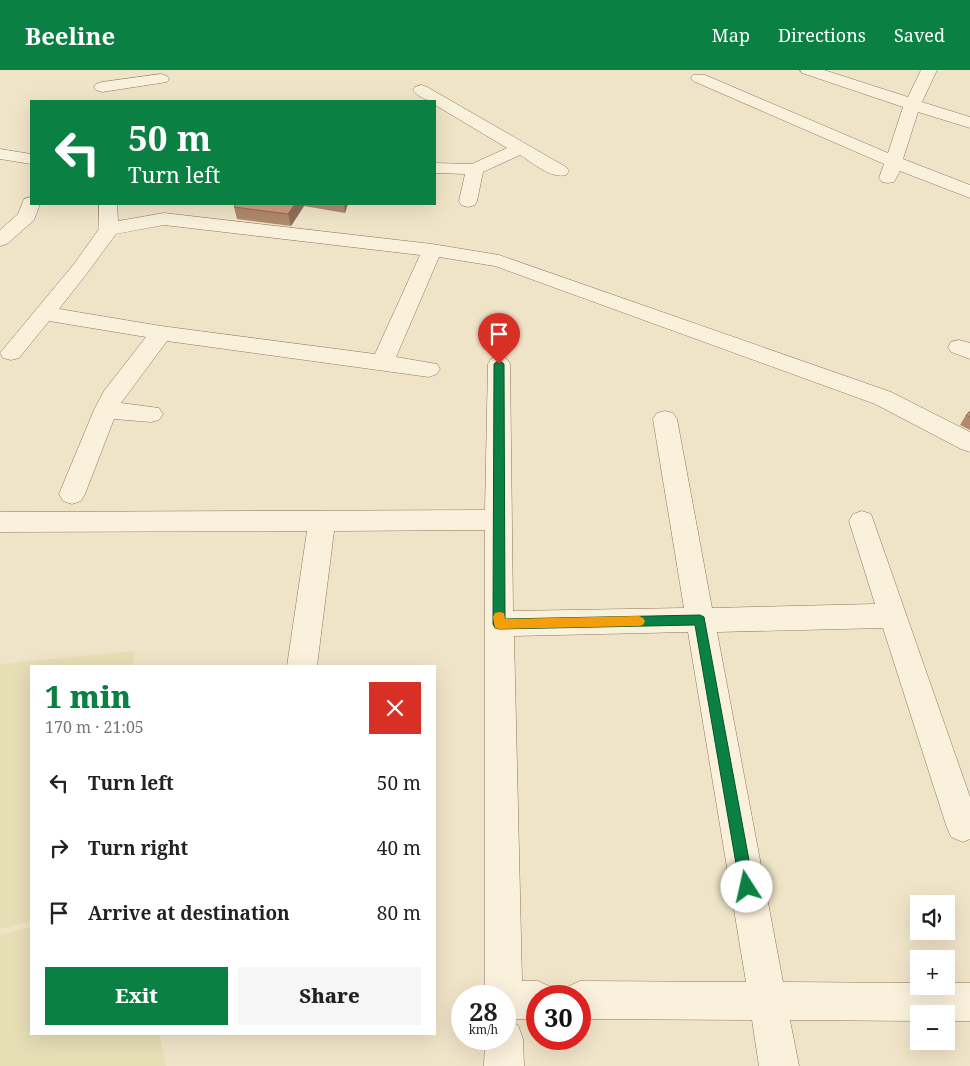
<!DOCTYPE html>
<html lang="en">
<head>
<meta charset="utf-8">
<style>
  :root { --surface:#fff; --page:#f6f6f6; --text:#222; --muted:#767676; --accent:#0b8043 }
  body { margin:0; font-family:"Noto Serif",serif; background:var(--page); color:var(--text); height:100vh; display:flex; flex-direction:column; font-size:19px; white-space:nowrap }
  * { box-sizing:border-box; margin:0 }
  p { font-size:16px; color:var(--muted) }
  .icon { flex:none; width:28px; height:28px; fill:none; stroke:currentColor; stroke-width:2; stroke-linecap:round; stroke-linejoin:round }
  .map { position:relative; flex:1; overflow:hidden }
  .side { position:absolute; left:30px; top:595px; width:406px; height:370px; display:flex; flex-direction:column; background:var(--surface); border-radius:0px; box-shadow:0 5px 20px #0002 }
  .side>* { flex:none }
  .top-card { position:absolute; left:30px; top:30px; width:406px; height:105px; border-radius:0px; box-shadow:0 5px 20px #0002; background:#0b8043; color:#fff; overflow:hidden }
  .fabs { position:absolute; left:910px; top:825px; display:grid; gap:10px }
  .fabs a { display:grid; place-items:center; width:45px; height:45px; border-radius:0px; background:var(--surface); box-shadow:0 5px 20px #0002; font-size:25px }
  .speed { position:absolute; left:451px; top:915px; display:flex; gap:10px; font-size:25px; font-weight:700; text-align:center }
  .speed>* { display:grid; place-content:center; width:65px; height:65px; border-radius:50%; background:var(--surface); box-shadow:0 5px 20px #0002; line-height:1 }
  .speed small { font-size:12px; font-weight:400 }
  .speed .limit { border:8px solid #d22; background:#fff; color:#111 }
  .pin { position:absolute; display:grid; place-items:center; width:42px; height:42px; color:#fff; margin:-51px -21px; border-radius:50% 50% 50% 0; rotate:-45deg; box-shadow:0 0 5px #0007 }
  .pin .icon { rotate:45deg }
  .me { position:absolute; width:55px; margin:-28px; rotate:350deg; stroke-linejoin:round; filter:drop-shadow(0 0 4px #0008) }
  .turn { display:flex; align-items:center; gap:18px; height:105px; padding:0 15px; font-size:22px }
  .turn .icon { width:65px; height:65px; stroke-width:2.5 }
  .turn b { display:block; font-size:35px; line-height:42px }
  .round { display:grid; place-items:center; flex:none; width:52px; height:52px; border-radius:0px; background:var(--page) }
  .overview { display:flex; align-items:center; justify-content:space-between; height:85px; padding:0 15px }
  h1 { font-size:30px; font-weight:800; line-height:38px; color:var(--accent) }
  .cta { display:flex; gap:10px; margin-top:auto; padding:10px 15px }
  .cta a { flex:1; height:58px; border-radius:0px; background:var(--accent); color:#fff; font-size:20px; font-weight:800; line-height:58px; text-align:center }
  .cta a+a { background:var(--page); color:var(--text) }
  ul { padding:0; list-style:none }
  li { display:flex; align-items:center; gap:15px; height:65px; padding:0 15px }
  li div { flex:1 }
  li b { display:block; font-size:19px }
  li em { font-style:normal }
  header { display:flex; align-items:center; gap:30px; box-sizing:border-box; height:70px; padding:0 25px; background:var(--accent); color:#fff }
  header strong { font-size:24px }
  nav { display:flex; gap:28px; margin-inline-start:auto; font-size:18px }
  .map>svg:first-child { display:block }
  .farmland { fill:#e6deb5 }
  .lines { fill:none; stroke-linecap:round; stroke-linejoin:round }
  .minor-casing { stroke:#8d765c; stroke-width:1 }
  .minor { fill:#faf1dc; fill-rule:evenodd }
  .wall { fill:#b2896c }
  .shaded-wall { fill:#916f58 }
  .building { fill:#cf9f7d; stroke:#916f58 }
  .route { fill:#0b8043; stroke:#07532c }
  .slow { fill:#f59e0b }
</style>
</head>
<body>
<header>
<strong>Beeline</strong>
<nav><a>Map</a><a>Directions</a><a>Saved</a></nav>
</header>
<div class="map">
<svg width="970" height="996" viewBox="0 0 970 996">
  <rect width="100%" height="100%" fill="#f0e4c8"/>
  <g class="farmland">
    <polygon points="135,581 133,596 31,596 31,851 0,859 0,594"/>
    <polygon points="31,857 31,964 159,964 166,996 0,996 0,865"/>
  </g>
  <g class="lines">
    <defs>
      <g id="minor">
        <polygon points="800,0 824,0 908,27 921,0 937,0 922,32 970,47 970,58 918,42 903,89 970,115 970,128 900,101 894,112 888,113 882,112 879,108 884,94 693,11 691,8 693,5 705,5 888,83 903,37 802,3"/>
        <polygon points="161,4 167,6 169,9 167,12 102,22 96,20 94,17 96,14 102,12"/>
        <path d="M421 15 427 17 566 97 569 101 566 105C551 109 533 93 520 85L483 102 477 131 475 135 468 137 461 135 459 131 465 104 435 103V93L472 94 507 78 435 35V31C427 31 418 27 413 20L415 17Z"/>
        <polygon points="0,79 31,84 31,94 0,89"/>
        <polygon points="31,127 31,134 40,134 34,150 7,174 0,176 0,160 18,144 24,129"/>
        <path d="M99 134H117L118 151 164 143 432 174 499 185 891 322 970 362V382L961 379 875 334 495 196 439 187 396 287 437 294 440 299 437 304 429 307 167 271 121 333 159 338 163 344 159 350 151 352 114 349 85 424 81 431 72 434 63 431 59 424 94 340 104 321 146 267 49 251 19 288 11 290 3 288 0 283 74 194 99 159ZM164 155 420 185 375 284 161 256 59 239 88 202 116 164Z"/>
        <polygon points="959,270 970,273 970,289 951,282 948,277 951,272"/>
        <polygon points="499,286 507,289 510,294 513,541 684,538 653,349 657,343 665,341 673,343 677,349 712,538 875,534 849,451 853,444 862,441 871,444 970,727 970,769 963,772 951,767 946,755 883,558 717,562 783,912 919,913 919,916 946,916 946,913 970,913 970,951 946,951 946,944 919,944 919,951 790,950 799,996 759,996 752,950 580,949 580,926 563,926 567,917 580,911 746,912 688,562 514,566 522,911 538,911 551,917 555,926 538,926 538,949 505,949 505,926 485,926 485,460 334,461 317,596 287,596 307,461 0,462 0,442 485,440 488,294 491,289"/>
        <polygon points="505,950 518,955 523,969 524,996 484,996 485,969 505,969"/>
      </g>
    </defs>
    <use href="#minor" class="minor-casing"/>
    <use href="#minor" class="minor"/>
  </g>
  <g class="wall">
    <polygon points="236,134 348,134 345,143 304,136 291,156 237,149 234,137"/>
    <polygon points="970,341 970,360 960,355 966,345"/>
  </g>
  <g class="shaded-wall">
    <polygon points="295,134 304,134 304,136 291,156 288,144"/>
    <polygon points="344,134 348,134 345,143"/>
  </g>
  <g class="building">
    <polygon points="236,134 295,134 288,144 234,137"/>
    <polygon points="970,341 970,347 966,345"/>
  </g>
  <polygon class="route" points="499,290 504,294 505,549 700,545 704,547 754,817 752,822 747,824 742,822 740,817 695,555 499,559 495,558 493,554 494,294"/>
  <polygon class="slow" points="499,542 504,543 505,549 639,546 643,548 645,551 643,555 639,556 499,559 495,558 493,547 495,543"/>
</svg>
<div class="fabs">
<a><svg class="icon" aria-label="sound" viewBox="0 0 24 24"><path d="M4 9h4l5-4v14l-5-4H4zM17 9q2 3 0 6"/></svg></a>
<a>+</a>
<a>−</a>
</div>
<div class="speed"><div>28<small>km/h</small></div><div class="limit">30</div></div>
<div class="pin" style="left:499px;top:294px;background:#d93025"><svg class="icon" aria-label="arrive" viewBox="0 0 24 24"><path d="M6 21V4h12l-3 4 3 4H6"/></svg></div>
<svg class="me" style="left:747px;top:817px" viewBox="-20 -20 40 40"><circle r="19" fill="#fff"/><path d="M0-13L10 11 0 6-10 11z" fill="#0b8043"/></svg>
<div class="top-card">
<div class="turn"><svg class="icon" aria-label="left" viewBox="0 0 24 24"><path d="M17 20v-9H6M10 6l-5 5 5 5"/></svg><div><b>50 m</b>Turn left</div></div>
</div>
<section class="side">
<div class="overview"><div><h1>1 min</h1><p>170 m · 21:05</p></div><a class="round" style="background:#d93025;color:#fff"><svg class="icon" aria-label="close" viewBox="0 0 24 24"><path d="M6 6l12 12M18 6L6 18"/></svg></a></div>
<ul>
<li><svg class="icon" aria-label="left" viewBox="0 0 24 24"><path d="M17 20v-9H6M10 6l-5 5 5 5"/></svg><div><b>Turn left</b></div><em>50 m</em></li>
<li><svg class="icon" aria-label="right" viewBox="0 0 24 24"><path d="M7 20v-9h11M14 6l5 5-5 5"/></svg><div><b>Turn right</b></div><em>40 m</em></li>
<li><svg class="icon" aria-label="arrive" viewBox="0 0 24 24"><path d="M6 21V4h12l-3 4 3 4H6"/></svg><div><b>Arrive at destination</b></div><em>80 m</em></li>
</ul>
<div class="cta"><a>Exit</a><a>Share</a></div>
</section>
</div>
</body>
</html>
